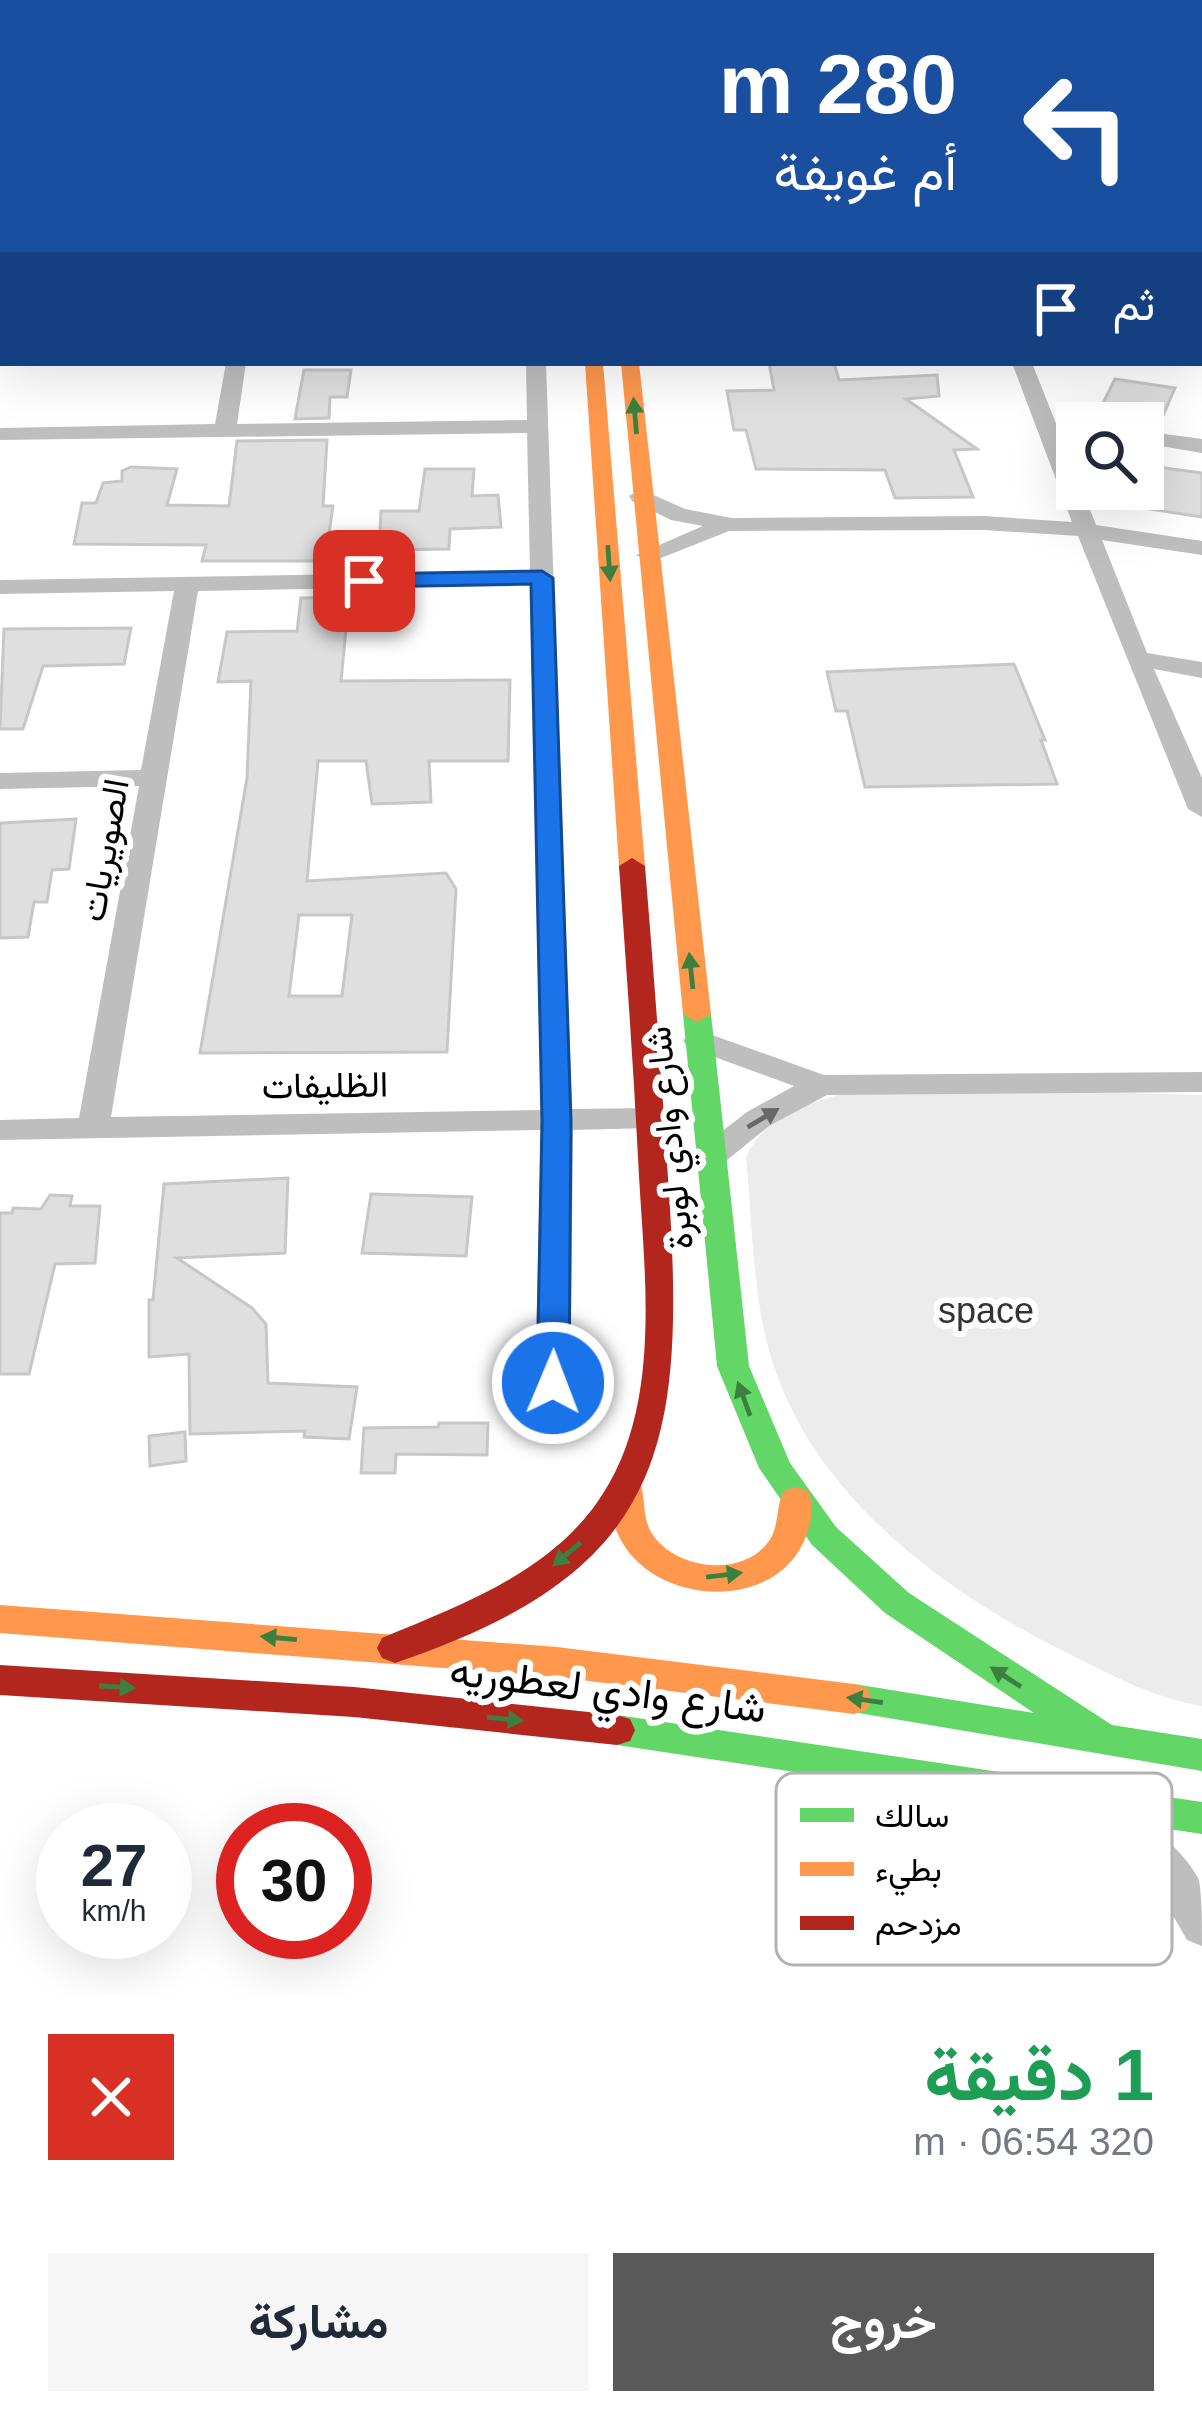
<!DOCTYPE html>
<html lang="ar">
<head>
<meta charset="utf-8">
<style>
  :root { --surface:#fff; --page:#f6f6f7; --text:#1f2937; --muted:#747a83; --accent:#595959 }
  body { margin:0; font-family:Helvetica,Vazirmatn,sans-serif; background:var(--page); color:var(--text); direction:rtl; height:100vh; display:flex; flex-direction:column; font-size:45px; white-space:nowrap }
  * { box-sizing:border-box; margin:0 }
  p { font-size:39px; color:var(--muted) }
  .icon { flex:none; width:66px; height:66px; fill:none; stroke:currentColor; stroke-width:2; stroke-linecap:round; stroke-linejoin:round }
  .map { position:relative; height:1995px; overflow:hidden; direction:ltr }
  .sheet { display:flex; flex-direction:column; background:var(--surface); flex:1 }
  .sheet>* { flex:none }
  .guide { position:absolute; left:0px; top:0px; width:1203px; height:366px; box-shadow:0 12px 48px #0002; direction:rtl; background:#1a4fa0; color:#fff; overflow:hidden }
  .buttons { position:absolute; left:1056px; top:402px; display:grid; gap:24px }
  .buttons a { display:grid; place-items:center; width:108px; height:108px; border-radius:0px; background:var(--surface); box-shadow:0 12px 48px #0002; font-size:60px }
  .speed { position:absolute; left:36px; top:1803px; display:flex; gap:24px; font-size:60px; font-weight:700; text-align:center }
  .speed>* { display:grid; place-content:center; width:156px; height:156px; border-radius:50%; background:var(--surface); box-shadow:0 12px 48px #0002; line-height:1 }
  .speed small { font-size:30px; font-weight:400 }
  .speed .limit { border:18px solid #d22; background:#fff; color:#111 }
  .pin { position:absolute; display:grid; place-items:center; width:102px; height:102px; color:#fff; margin:-51px; border-radius:24px; box-shadow:0 6px 18px #0006 }
  .me { position:absolute; width:132px; margin:-66px; rotate:1deg; stroke-linejoin:round; filter:drop-shadow(0 0 9px #0008) }
  .turn { display:flex; align-items:center; gap:42px; height:252px; padding:0 48px; font-size:54px }
  .turn .icon { width:156px; height:156px; stroke-width:2.5 }
  .turn b { display:block; font-size:84px; line-height:102px }
  .then { display:flex; align-items:center; height:114px; padding:0 48px; background:#0003; gap:24px; font-size:45px }
  .round { display:grid; place-items:center; flex:none; width:126px; height:126px; border-radius:0px; background:var(--page) }
  .overview { display:flex; align-items:center; justify-content:space-between; height:204px; padding:0 48px }
  h1 { font-size:72px; font-weight:700; line-height:90px; color:#1e9e55 }
  .button { display:flex; gap:24px; margin-top:auto; padding:24px 48px }
  .button a { flex:1; height:138px; border-radius:0px; background:var(--accent); color:#fff; font-size:48px; font-weight:700; line-height:138px; text-align:center }
  .button a+a { background:var(--page); color:var(--text) }
  .map>svg:first-child { display:block }
  .green { fill:#ececec }
  .building { fill:#dfdfdf; stroke:#c7c7c7; stroke-width:3; fill-rule:evenodd }
  .lines { fill:none; stroke-linecap:round; stroke-linejoin:round }
  .lane { fill:#bebebe; fill-rule:evenodd }
  .street { fill:#bebebe; fill-rule:evenodd }
  .fast { fill:#63d668; fill-rule:evenodd }
  .slow { fill:#ff974d; fill-rule:evenodd }
  .jam { fill:#b3261e; fill-rule:evenodd }
  .oneway { fill:#3b803e }
  .oneway2 { fill:#686868 }
  .route { fill:#1a73e8; stroke:#114b97; stroke-width:3 }
  .labels { text-anchor:middle; dominant-baseline:central; stroke-width:12; stroke-linejoin:round; paint-order:stroke }
  .street-label { font-size:36px; fill:#000; stroke:#fff }
  .park-label { font-size:36px; fill:#333; stroke:#fff }
  .near-street-label { font-size:42px; fill:#000; stroke:#fff }
  .key { fill:#fff; stroke:#b2b2b2; stroke-width:3 }
  .key-label { font-size:33px; fill:#000 }
</style>
</head>
<body>
<div class="map">
<svg width="1202" height="1995" viewBox="0 0 1202 1995">
  <rect width="100%" height="100%" fill="#fff"/>
  <path class="green" d="M1097 1092 1202 1095V1706C1155 1698 1117 1678 1075 1657 942 1592 803 1491 766 1339 752 1281 752 1216 746 1157 764 1117 803 1104 843 1094Z"/>
  <g class="building">
    <polygon points="769,363 834,363 839,380 937,375 939,396 906,399 977,449 954,450 973,497 895,498 885,470 756,469 746,430 734,430 727,391 774,390"/>
    <polygon points="304,370 351,370 347,397 330,397 329,418 295,419"/>
    <polygon points="1115,379 1175,388 1162,418 1100,409"/>
    <polygon points="327,440 323,506 333,506 325,561 202,561 206,545 74,544 82,503 96,503 103,483 122,481 122,471 131,467 177,469 167,505 229,506 237,441"/>
    <polygon points="1143,465 1202,473 1202,517 1143,508"/>
    <polygon points="425,469 474,469 472,496 498,495 501,527 450,529 449,549 379,550 381,511 419,511"/>
    <path d="M349 597 341 681 510 680 508 761H429L431 802 372 804 366 761H318L307 881 446 873 456 889 447 1052 200 1053 247 778 251 681 218 682 227 632 297 631 301 598ZM299 915H352L342 996H289Z"/>
    <polygon points="131,628 124,664 43,666 23,729 0,729 4,629"/>
    <polygon points="1014,664 1045,740 1041,740 1057,784 865,787 847,711 836,711 827,672"/>
    <polygon points="76,819 69,869 52,870 47,902 34,902 28,937 0,938 0,823"/>
    <polygon points="288,1178 285,1253 177,1258 252,1308 266,1324 268,1383 357,1387 349,1439 304,1437 305,1431 190,1434 189,1354 149,1357 149,1300 153,1300 164,1184"/>
    <polygon points="371,1194 472,1197 466,1256 362,1253"/>
    <polygon points="50,1195 72,1196 70,1206 100,1206 95,1263 55,1264 29,1374 0,1374 0,1213 12,1213 13,1208 41,1209"/>
    <polygon points="439,1423 488,1423 487,1455 396,1454 395,1473 361,1473 364,1428 438,1427"/>
    <polygon points="185,1432 186,1461 150,1466 149,1436"/>
  </g>
  <g class="lines">
    <rect class="lane" x="621" y="0" width="8" height="3"/>
    <g class="street">
      <polygon points="135,0 151,0 133,3"/>
      <rect x="380" y="0" width="16" height="3"/>
      <polygon points="877,0 922,0 924,3 878,3"/>
      <rect x="1200" y="37" width="2" height="10"/>
      <rect x="0" y="85" width="3" height="10"/>
      <rect x="1200" y="110" width="2" height="10"/>
      <rect x="0" y="159" width="3" height="10"/>
      <rect x="1200" y="196" width="2" height="10"/>
      <rect x="0" y="260" width="3" height="12"/>
      <rect x="1200" y="313" width="2" height="12"/>
      <path d="M226 363H246L237 424 527 420 526 363H546L572 1109 651 1108 667 1118 651 1128 573 1130 570 1427 565 1437 552 1441 539 1437 534 1427 541 1130 0 1140V1120L79 1118 139 786 0 789V773L141 770 174 591 0 594V580L530 571 527 433 0 440V428L215 424ZM530 585 541 1110 111 1117 198 591Z"/>
      <polygon points="1012,363 1032,363 1077,476 1077,489 1082,489 1096,525 1202,541 1202,555 1102,540 1147,653 1202,662 1202,678 1154,669 1202,778 1202,817 1188,809 1078,536 984,530 729,531 656,560 648,562 636,555 703,526 671,520 632,501 629,496 640,489 685,509 732,518 984,516 1072,522"/>
      <polygon points="1143,431 1202,439 1202,453 1143,443"/>
      <polygon points="698,1030 824,1075 1202,1072 1202,1092 827,1095 769,1126 721,1165 699,1165 694,1157 699,1149 747,1112 794,1086 687,1047 683,1040"/>
      <path d="M1090 1794C1128 1807 1181 1843 1199 1880 1202 1897 1202 1927 1202 1946L1187 1940C1171 1910 1153 1884 1128 1862 1108 1846 1080 1835 1069 1812L1075 1799Z"/>
    </g>
    <g class="fast">
      <polygon points="697,1006 711,1014 749,1366 790,1463 836,1527 909,1593 1112,1725 1202,1739 1202,1771 841,1710 836,1699 841,1688 854,1684 1034,1713 885,1613 812,1545 759,1468 717,1366 683,1014"/>
      <polygon points="617,1715 1202,1802 1202,1834 617,1745 604,1741 599,1730 604,1719"/>
    </g>
    <g class="slow">
      <rect x="588" y="0" width="14" height="3"/>
      <polygon points="585,363 603,363 645,866 632,874 619,866"/>
      <polygon points="621,363 639,363 711,1014 697,1022 683,1014"/>
      <path d="M626 1474 638 1478C647 1495 641 1515 651 1532 674 1571 748 1580 772 1536 779 1522 776 1505 784 1491L796 1487 808 1491C814 1503 812 1514 809 1527 786 1616 649 1609 617 1532 610 1515 605 1495 614 1478Z"/>
      <polygon points="0,1605 557,1647 854,1684 867,1688 872,1699 867,1710 854,1714 557,1677 0,1633"/>
    </g>
    <g class="jam">
      <path d="M632 858 645 866C654 975 662 1084 669 1193 686 1452 662 1573 395 1663L382 1658 377 1648 382 1638C459 1606 546 1574 596 1504 666 1408 643 1268 638 1157 633 1060 626 963 619 866Z"/>
      <polygon points="0,1665 354,1687 617,1715 630,1719 635,1730 630,1741 617,1745 354,1717 0,1695"/>
    </g>
  </g>
  <defs><path id="oneway-solid" d="M-6-.8H1V-3.2L6.5 0L1 3.2V.8H-6Z" transform="scale(3)"/></defs>
  <g class="oneway">
    <use href="#oneway-solid" transform="translate(635 416) rotate(-95)"/>
    <use href="#oneway-solid" transform="translate(609 563) rotate(86)"/>
    <use href="#oneway-solid" transform="translate(691 971) rotate(-96)"/>
    <use href="#oneway-solid" transform="translate(744 1399) rotate(-110)"/>
    <use href="#oneway-solid" transform="translate(567 1554) rotate(140)"/>
    <use href="#oneway-solid" transform="translate(724 1575) rotate(-7)"/>
    <use href="#oneway-solid" transform="translate(279 1638) rotate(-175)"/>
    <use href="#oneway-solid" transform="translate(1006 1677) rotate(-147)"/>
    <use href="#oneway-solid" transform="translate(117 1687) rotate(4)"/>
    <use href="#oneway-solid" transform="translate(865 1700) rotate(-172)"/>
    <use href="#oneway-solid" transform="translate(505 1719) rotate(6)"/>
  </g>
  <use class="oneway2" href="#oneway-solid" transform="translate(763 1118) rotate(-31)"/>
  <polygon class="route" points="542,571 553,578 571,1121 569,1383 564,1392 541,1392 537,1383 542,1121 531,584 364,587 353,581 364,574"/>
  <g class="labels">
    <g class="street-label">
      <text transform="translate(104 850) rotate(-80)">الصويريات</text>
      <text transform="translate(325 1085) rotate(-1)">الظليفات</text>
      <text transform="translate(669 1138) rotate(-96)">شارع وادي لوبرة</text>
    </g>
    <g class="park-label">
      <text x="986" y="1310">space</text>
    </g>
    <g class="near-street-label">
      <text transform="translate(608 1689) rotate(7)">شارع وادي لعطوريه</text>
    </g>
  </g>
  <rect x="776" y="1773" width="396" height="192" rx="18" class="key"/>
  <rect x="800" y="1808" width="54" height="14" fill="#63d668"/>
  <rect x="800" y="1862" width="54" height="14" fill="#ff974d"/>
  <rect x="800" y="1916" width="54" height="14" fill="#b3261e"/>
  <g class="key-label">
    <text x="875" y="1827">سالك</text>
    <text x="875" y="1881">بطيء</text>
    <text x="875" y="1935">مزدحم</text>
  </g>
</svg>
<div class="buttons">
<a><svg class="icon" aria-label="search" viewBox="0 0 24 24"><circle cx="10" cy="10" r="6"/><path d="M15 15l6 6"/></svg></a>
</div>
<div class="speed"><div>27<small>km/h</small></div><div class="limit">30</div></div>
<div class="pin" style="left:364px;top:581px;background:#d93025"><svg class="icon" aria-label="arrive" viewBox="0 0 24 24"><path d="M6 21V4h12l-3 4 3 4H6"/></svg></div>
<svg class="me" style="left:553px;top:1383px" viewBox="-20 -20 40 40"><circle r="17" fill="#1a73e8" stroke="#fff" stroke-width="3"/><path d="M0-11L8 9 0 5-8 9z" fill="#fff"/></svg>
<div class="guide">
<div class="turn"><svg class="icon" aria-label="left" viewBox="0 0 24 24"><path d="M17 20v-9H6M10 6l-5 5 5 5"/></svg><div><b>280 m</b>أم غويفة</div></div>
<div class="then">ثم<svg class="icon" aria-label="arrive" viewBox="0 0 24 24"><path d="M6 21V4h12l-3 4 3 4H6"/></svg></div>
</div>
</div>
<section class="sheet">
<div class="overview"><div><h1>1 دقيقة</h1><p>320 m · 06:54</p></div><a class="round" style="background:#d93025;color:#fff"><svg class="icon" aria-label="close" viewBox="0 0 24 24"><path d="M6 6l12 12M18 6L6 18"/></svg></a></div>
<div class="button"><a>خروج</a><a>مشاركة</a></div>
</section>
</body>
</html>
